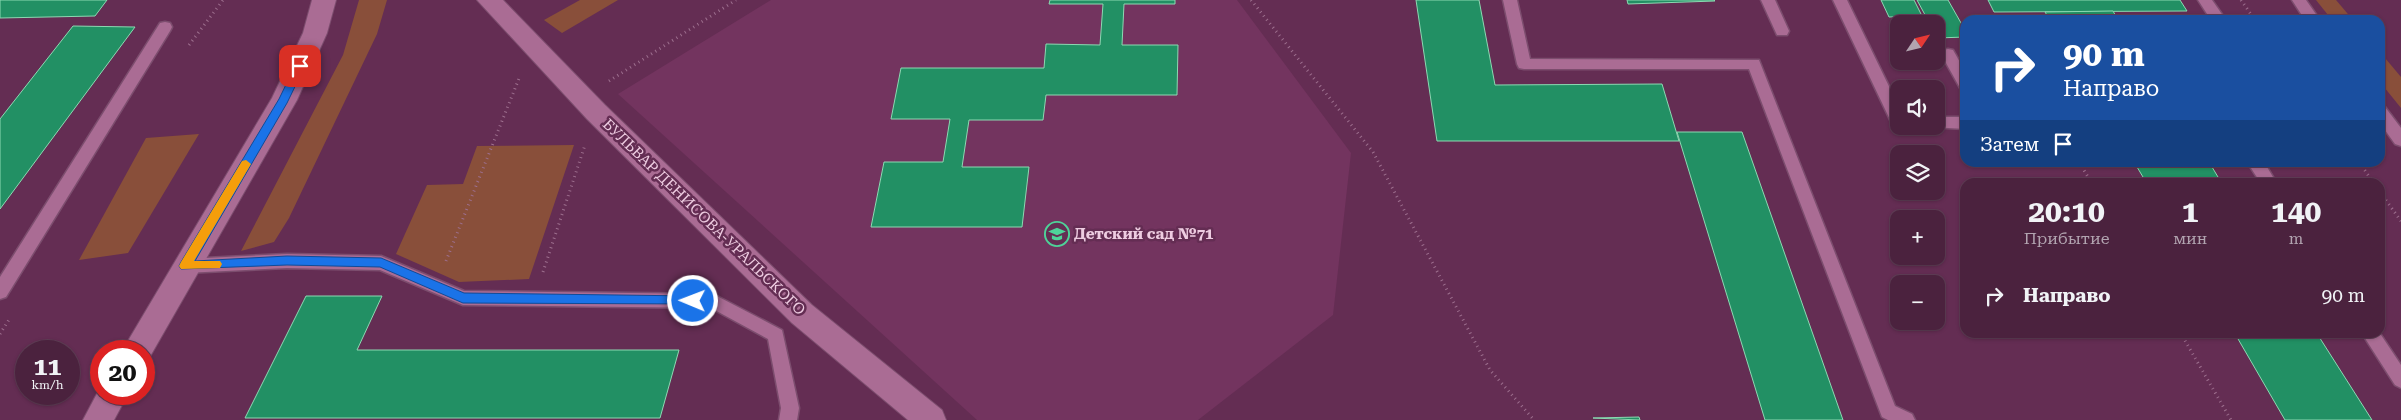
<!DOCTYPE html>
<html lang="ru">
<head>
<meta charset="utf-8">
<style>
  :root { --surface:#4b223e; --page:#552f49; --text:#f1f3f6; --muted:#b2a4b0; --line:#623f58 }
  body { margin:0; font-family:"Roboto Serif",serif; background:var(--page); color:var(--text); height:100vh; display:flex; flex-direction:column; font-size:19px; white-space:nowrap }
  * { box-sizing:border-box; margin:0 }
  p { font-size:16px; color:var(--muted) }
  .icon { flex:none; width:28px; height:28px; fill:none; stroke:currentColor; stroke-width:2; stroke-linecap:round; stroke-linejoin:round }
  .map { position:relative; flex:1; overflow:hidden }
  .side { position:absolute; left:1960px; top:178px; width:425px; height:160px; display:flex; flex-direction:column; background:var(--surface); border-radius:15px; box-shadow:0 1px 4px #0004,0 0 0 1px var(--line) }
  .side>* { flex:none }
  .top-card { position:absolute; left:1960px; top:15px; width:425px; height:152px; border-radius:15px; box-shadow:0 1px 4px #0004,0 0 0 1px var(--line); background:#1a4fa0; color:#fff; overflow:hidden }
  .needle { width:32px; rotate:55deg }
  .fabs { position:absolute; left:1890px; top:15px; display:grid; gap:10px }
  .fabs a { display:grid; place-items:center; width:55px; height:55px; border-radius:10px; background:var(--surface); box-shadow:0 1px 4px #0004,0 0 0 1px var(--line); font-size:25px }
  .speed { position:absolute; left:15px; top:340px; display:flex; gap:10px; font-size:25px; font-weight:700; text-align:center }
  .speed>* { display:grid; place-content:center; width:65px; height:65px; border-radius:50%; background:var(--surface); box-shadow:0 1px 4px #0004,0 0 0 1px var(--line); line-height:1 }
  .speed small { font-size:12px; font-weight:400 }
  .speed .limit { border:8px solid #d22; background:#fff; color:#111 }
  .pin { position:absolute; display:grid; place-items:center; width:42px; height:42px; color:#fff; margin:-21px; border-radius:10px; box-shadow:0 2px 8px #0006 }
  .me { position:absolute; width:55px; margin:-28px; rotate:271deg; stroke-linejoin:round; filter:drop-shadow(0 0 4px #0008) }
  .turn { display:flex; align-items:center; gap:18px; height:105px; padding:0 20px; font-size:22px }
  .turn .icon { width:65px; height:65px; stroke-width:2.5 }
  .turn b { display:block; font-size:35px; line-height:42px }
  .then { display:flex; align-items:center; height:48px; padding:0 20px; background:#0003; gap:10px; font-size:19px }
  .eta { display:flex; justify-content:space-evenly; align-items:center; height:85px; text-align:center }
  .eta b { font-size:30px; font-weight:700; line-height:35px }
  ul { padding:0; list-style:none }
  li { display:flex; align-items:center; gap:15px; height:65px; padding:0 20px }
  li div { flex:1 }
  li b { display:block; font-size:19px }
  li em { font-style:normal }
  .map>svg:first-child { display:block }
  .built { fill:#73345f }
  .green { fill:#894f3a }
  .building { fill:#229064; stroke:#8cd9b2 }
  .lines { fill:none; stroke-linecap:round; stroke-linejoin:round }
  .lane-casing { stroke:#7c4d6e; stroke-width:3 }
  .street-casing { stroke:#7c4d6e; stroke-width:2 }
  .secondary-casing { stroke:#7c4d6e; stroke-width:2 }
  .path { stroke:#9d6f8e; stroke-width:3; stroke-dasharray:1 4; stroke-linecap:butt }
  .lane { fill:#aa6c94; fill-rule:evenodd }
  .street { fill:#aa6c94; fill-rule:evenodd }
  .secondary { fill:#aa6c94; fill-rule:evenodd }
  .route { fill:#1a73e8; stroke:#114b97 }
  .slow { fill:#f59e0b }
  .labels { text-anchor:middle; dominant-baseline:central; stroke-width:5; stroke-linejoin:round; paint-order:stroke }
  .street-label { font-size:15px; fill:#eecce1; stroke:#642d53 }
  .poi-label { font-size:15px; font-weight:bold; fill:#eecce1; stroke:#642d53; text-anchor:start }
</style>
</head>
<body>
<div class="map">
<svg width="2401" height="420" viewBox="0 0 2401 420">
  <rect width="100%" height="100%" fill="#642d53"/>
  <polygon class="built" points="771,0 1237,0 1351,153 1333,315 1198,420 977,420 618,94"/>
  <g class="green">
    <polygon points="359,0 387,0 377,34 289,218 274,242 241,251 343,55"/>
    <polygon points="580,0 618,0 562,33 544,20"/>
    <polygon points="2316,0 2336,0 2353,20 2332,20"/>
    <polygon points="2380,52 2401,77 2401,108 2380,82"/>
    <polygon points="199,134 128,253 79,260 146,138"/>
    <polygon points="574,145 529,279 459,282 396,254 427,185 463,184 477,146"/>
  </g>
  <g class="building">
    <polygon points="0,0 107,0 95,16 0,18"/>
    <polygon points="1050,0 1175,0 1175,4 1124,4 1122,45 1178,45 1177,95 1046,95 1043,120 969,120 962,167 1029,167 1022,227 871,227 884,162 943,162 950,119 891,119 901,68 1044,68 1046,44 1100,45 1103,4 1049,4"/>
    <polygon points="1416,0 1479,0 1495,85 1662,84 1679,141 1437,141"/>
    <polygon points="1627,0 1714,0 1715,1 1628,4"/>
    <polygon points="1881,0 1914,0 1922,16 1889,17"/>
    <polygon points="1917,0 1948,0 1965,30 1965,37 1937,38 1936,24 1930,24"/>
    <polygon points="1988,0 2180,0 2187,11 1994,12"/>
    <polygon points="2113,11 2118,20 2050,20 2045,12"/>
    <polygon points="73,26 135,27 0,209 0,119"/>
    <polygon points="1677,132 1742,132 1843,420 1765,420"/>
    <polygon points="2134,162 2209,162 2221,182 2146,182"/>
    <polygon points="306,296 382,296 357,350 679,350 660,418 245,418"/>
    <polygon points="2234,332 2316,332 2372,420 2285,420"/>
    <polygon points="1639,417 1640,420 1593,418"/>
  </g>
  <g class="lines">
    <defs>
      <g id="lane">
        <polygon points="1503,0 1517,0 1530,59 1759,60 1895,406 1912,414 1915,420 1888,420 1882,417 1749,69 1524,69 1519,68 1517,64"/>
        <polygon points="1761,0 1775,0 1789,31 1787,35 1777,35"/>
        <polygon points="1833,0 1847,0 1899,107 1899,126 1905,126 1904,128 1899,130 1894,128"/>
        <polygon points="2198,0 2212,0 2226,20 2211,20"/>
        <polygon points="2292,0 2306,0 2320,20 2305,20"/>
        <polygon points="165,22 170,23 172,27 170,31 6,297 0,299 0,277 160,23"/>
        <polygon points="1948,49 1953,50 1965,71 1965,89 1960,88 1941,54 1943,50"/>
        <polygon points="2380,105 2385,107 2401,128 2401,146 2395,144 2380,123"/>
        <polygon points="1936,117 1965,117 1965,129 1931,127 1936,126"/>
        <polygon points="2247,162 2264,162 2276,182 2260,182"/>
        <polygon points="287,254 381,256 464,291 713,294 782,330 799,408 797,420 779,420 781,408 768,339 711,308 463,305 380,270 287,268 185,273 179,271 177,266 179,261 185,259"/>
        <polygon points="2361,332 2379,332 2401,365 2401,388 2395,385"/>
      </g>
      <polygon id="street" points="477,0 503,0 605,105 812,305 942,410 946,420 908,420 792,323 587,119"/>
      <g id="secondary">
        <polygon points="312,0 336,0 327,33 297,100 148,360 144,361 144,351 122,351 272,98 303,33"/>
        <polygon points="101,386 101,394 128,394 114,420 83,420"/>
      </g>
    </defs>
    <use href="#lane" class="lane-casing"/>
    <use href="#street" class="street-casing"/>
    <use href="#secondary" class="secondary-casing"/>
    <g class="path">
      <polyline points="1251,0 1373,152 1490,370 1534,420"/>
      <polyline points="2241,0 2255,20"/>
      <polyline points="189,45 223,0"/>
      <polyline points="609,81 736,0"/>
      <polyline points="2079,162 2091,182"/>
      <polyline points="2359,162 2373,182"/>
      <polyline points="2380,192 2401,221"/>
      <polyline points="446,261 520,76"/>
      <polyline points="543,272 585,145"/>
      <polyline points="2180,332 2231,420"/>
      <polyline points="0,334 10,318"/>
    </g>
    <use href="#lane" class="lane"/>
    <use href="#street" class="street"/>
    <use href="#secondary" class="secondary"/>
  </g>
  <polygon class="route" points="300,63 305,66 287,103 195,261 287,256 381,258 464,293 693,296 699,301 697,304 463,303 380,267 287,265 181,269 179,266 181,262 279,99 296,64"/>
  <polygon class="slow" points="246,160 251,164 194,261 220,261 222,264 220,268 181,269 179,266 181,262 242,161"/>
  <defs>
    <symbol id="school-ring" viewBox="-11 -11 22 22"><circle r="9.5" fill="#642d53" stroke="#4ed399" stroke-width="1.5"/><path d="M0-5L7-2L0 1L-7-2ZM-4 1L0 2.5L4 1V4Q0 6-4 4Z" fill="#4ed399"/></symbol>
  </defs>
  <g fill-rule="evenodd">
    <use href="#school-ring" x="1043" y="220" width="28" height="28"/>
  </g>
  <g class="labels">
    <g class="street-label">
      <text transform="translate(704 217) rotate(44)">БУЛЬВАР ДЕНИСОВА-УРАЛЬСКОГО</text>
    </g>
    <g class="poi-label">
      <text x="1074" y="234">Детский сад №71</text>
    </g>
  </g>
</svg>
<div class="fabs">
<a><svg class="needle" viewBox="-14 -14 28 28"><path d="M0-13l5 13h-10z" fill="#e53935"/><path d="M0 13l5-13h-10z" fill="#b2a4b0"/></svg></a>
<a><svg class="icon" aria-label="sound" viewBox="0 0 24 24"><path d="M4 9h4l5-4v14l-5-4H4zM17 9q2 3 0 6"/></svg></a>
<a><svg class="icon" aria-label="layers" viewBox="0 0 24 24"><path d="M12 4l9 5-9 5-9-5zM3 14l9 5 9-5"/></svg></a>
<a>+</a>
<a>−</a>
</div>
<div class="speed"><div>11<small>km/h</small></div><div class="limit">20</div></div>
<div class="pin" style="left:300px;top:66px;background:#d93025"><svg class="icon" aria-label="arrive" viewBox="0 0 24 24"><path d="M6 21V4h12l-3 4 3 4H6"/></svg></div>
<svg class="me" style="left:693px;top:301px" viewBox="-20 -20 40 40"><circle r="17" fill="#1a73e8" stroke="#fff" stroke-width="3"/><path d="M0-11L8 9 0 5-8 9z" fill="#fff"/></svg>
<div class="top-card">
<div class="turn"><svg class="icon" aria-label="right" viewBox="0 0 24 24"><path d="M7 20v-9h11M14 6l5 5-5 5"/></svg><div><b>90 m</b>Направо</div></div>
<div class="then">Затем<svg class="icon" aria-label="arrive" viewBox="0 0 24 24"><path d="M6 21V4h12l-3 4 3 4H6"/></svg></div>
</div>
<section class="side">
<div class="eta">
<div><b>20:10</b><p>Прибытие</p></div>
<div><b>1</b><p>мин</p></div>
<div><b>140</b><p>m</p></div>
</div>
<ul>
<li><svg class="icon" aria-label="right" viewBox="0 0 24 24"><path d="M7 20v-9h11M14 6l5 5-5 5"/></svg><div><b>Направо</b></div><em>90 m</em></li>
</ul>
</section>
</div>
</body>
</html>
